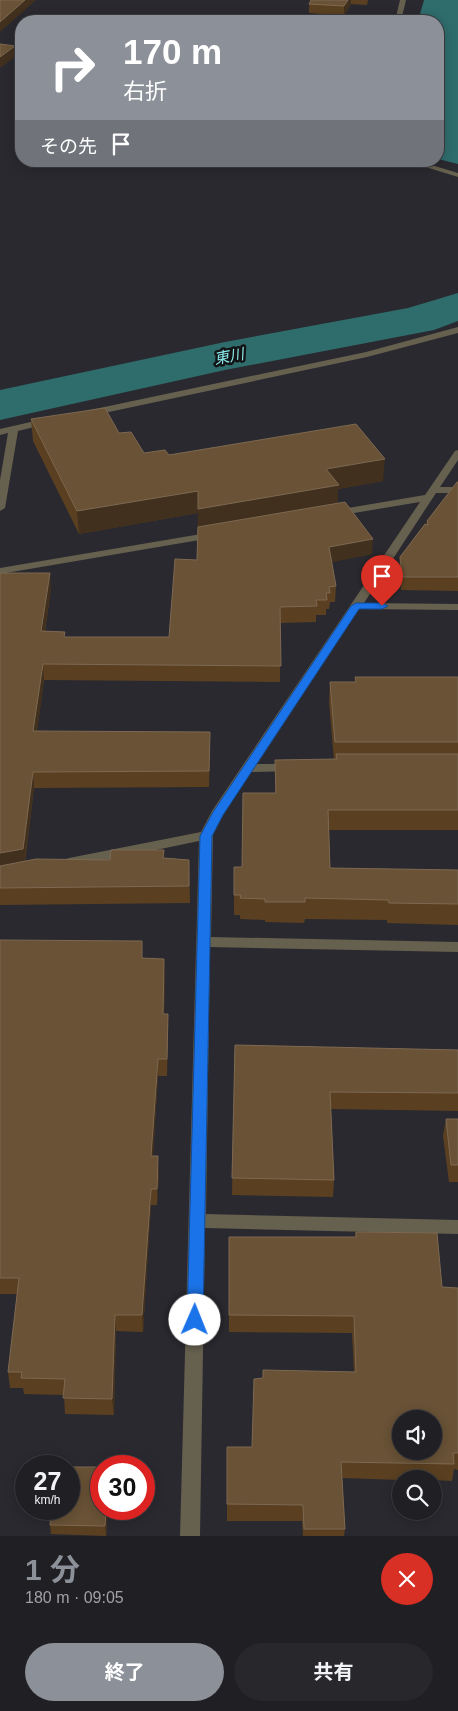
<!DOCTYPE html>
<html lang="ja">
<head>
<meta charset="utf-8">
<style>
  :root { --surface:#201f23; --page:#28272b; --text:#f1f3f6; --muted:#a2a2a6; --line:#3d3d41; --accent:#8c9099 }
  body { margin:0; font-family:Arial,"Noto Sans JP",sans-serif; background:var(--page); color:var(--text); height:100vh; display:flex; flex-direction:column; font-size:19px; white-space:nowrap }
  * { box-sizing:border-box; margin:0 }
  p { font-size:16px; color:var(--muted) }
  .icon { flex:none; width:28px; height:28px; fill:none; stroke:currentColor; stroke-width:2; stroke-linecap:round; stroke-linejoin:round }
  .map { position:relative; height:1536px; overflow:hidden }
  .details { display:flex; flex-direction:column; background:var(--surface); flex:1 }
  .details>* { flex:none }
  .hud { position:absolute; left:15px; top:15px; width:429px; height:152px; border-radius:20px; box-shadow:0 2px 12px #0003,0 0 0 1px var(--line); background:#8c9099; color:#fff; overflow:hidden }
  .controls { position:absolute; left:392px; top:1410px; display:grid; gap:10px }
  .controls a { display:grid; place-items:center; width:50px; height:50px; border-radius:50%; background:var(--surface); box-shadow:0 2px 12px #0003,0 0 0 1px var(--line); font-size:25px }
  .speed { position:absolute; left:15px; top:1455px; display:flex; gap:10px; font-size:25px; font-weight:700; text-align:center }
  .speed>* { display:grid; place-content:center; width:65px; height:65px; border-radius:50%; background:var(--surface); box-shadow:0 2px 12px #0003,0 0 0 1px var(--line); line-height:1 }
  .speed small { font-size:12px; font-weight:400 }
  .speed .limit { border:8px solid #d22; background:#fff; color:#111 }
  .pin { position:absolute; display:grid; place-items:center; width:42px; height:42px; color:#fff; margin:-51px -21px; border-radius:50% 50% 50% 0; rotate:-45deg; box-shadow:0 0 5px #0007 }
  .pin .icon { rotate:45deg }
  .me { position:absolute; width:55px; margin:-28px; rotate:1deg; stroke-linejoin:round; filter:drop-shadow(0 0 4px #0008) }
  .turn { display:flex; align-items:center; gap:18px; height:105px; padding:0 25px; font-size:22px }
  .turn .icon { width:65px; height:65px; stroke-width:2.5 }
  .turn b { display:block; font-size:35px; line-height:42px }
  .then { display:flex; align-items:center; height:48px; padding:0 25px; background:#0003; gap:10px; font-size:19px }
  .round { display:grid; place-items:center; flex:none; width:52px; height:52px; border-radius:26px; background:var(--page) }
  .overview { display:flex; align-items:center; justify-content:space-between; height:85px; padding:0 25px }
  h1 { font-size:30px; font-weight:700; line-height:38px; color:var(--accent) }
  .primary-button { display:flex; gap:10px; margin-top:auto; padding:10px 25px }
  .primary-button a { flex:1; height:58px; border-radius:30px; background:var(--accent); color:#fff; font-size:20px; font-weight:700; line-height:58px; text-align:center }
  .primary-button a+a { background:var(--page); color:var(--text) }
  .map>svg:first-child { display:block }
  .water { fill:#2f6c6c }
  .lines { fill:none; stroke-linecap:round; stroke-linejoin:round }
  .river { fill:#2f6c6c; fill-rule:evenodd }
  .street { fill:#66604f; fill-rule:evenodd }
  .wall { fill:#5a4021 }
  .shaded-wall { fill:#41301e }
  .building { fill:#695236; stroke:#7d6952; fill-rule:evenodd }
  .route { fill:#1a73e8; stroke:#114b97 }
  .labels { text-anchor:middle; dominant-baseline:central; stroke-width:5; stroke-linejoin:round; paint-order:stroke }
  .far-water-label { font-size:15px; font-style:italic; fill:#89ebeb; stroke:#131215 }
</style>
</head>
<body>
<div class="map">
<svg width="458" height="1536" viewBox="0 0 458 1536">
  <rect width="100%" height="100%" fill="#2a292f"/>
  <polygon class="water" points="424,0 458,0 458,164 438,159 438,21 418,21"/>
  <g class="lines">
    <polygon class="river" points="458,293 458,321 434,330 225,370 0,420 0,390 225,342 408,308"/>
    <g class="street">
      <polygon points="400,0 406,0 401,21 395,21"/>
      <polygon points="406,161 418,161 458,173 458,177"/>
      <polygon points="458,327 458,333 367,357 90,416 85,413 90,410 366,352"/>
      <polygon points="48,418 51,419 51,423 18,431 5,508 0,511 0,480 8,433 0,435 0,429"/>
      <polygon points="458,450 458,460 440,487 458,487 458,493 436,493 364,603 458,604 458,610 359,609 257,764 291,764 297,768 295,771 251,772 223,815 213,835 211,937 458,942 458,952 210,947 206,1214 458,1220 458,1234 205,1228 200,1536 180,1536 199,841 69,868 64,866 62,863 64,860 69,858 201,832 212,811 420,502 336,516 331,513 336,510 425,495 455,451"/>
      <polygon points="213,532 218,535 217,537 0,574 0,568"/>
    </g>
  </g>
  <g class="wall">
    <polygon points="311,0 368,0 367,5 351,4 344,16 309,13 309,4"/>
    <polygon points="31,419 119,433 144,453 169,455 383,481 338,489 338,503 372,554 331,562 336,586 335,602 330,602 329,609 326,609 326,615 316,615 316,622 280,623 280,682 44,680 37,731 210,748 209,787 34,788 25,862 164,858 189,860 190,903 0,905 0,575 51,589 45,631 65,637 169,637 197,560 198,513 79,534 33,441"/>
    <polygon points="458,482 458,591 401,590 399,571 400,557 427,525 427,521"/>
    <polygon points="355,677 458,677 458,830 329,830 330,868 458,870 458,925 387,923 387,920 305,919 304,923 265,922 265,920 240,919 240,915 234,915 234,867 242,867 275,793 275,760 334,760 329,702 330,682 355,682"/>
    <polygon points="0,940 143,958 165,976 164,1014 168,1014 168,1031 167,1076 158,1076 153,1156 159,1173 157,1205 151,1205 143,1332 116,1331 114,1415 65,1414 64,1395 24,1394 23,1388 10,1388 8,1372 17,1294 0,1294"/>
    <polygon points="235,1045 458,1050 458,1111 331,1109 334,1180 333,1197 232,1195"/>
    <polygon points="446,1119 458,1119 458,1182 449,1182 443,1136"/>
    <polygon points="356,1232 442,1287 458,1288 458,1470 454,1469 452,1481 434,1480 434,1479 401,1479 401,1480 342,1478 345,1529 344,1536 303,1536 302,1521 227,1521 227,1447 252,1447 354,1372 352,1333 229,1332 229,1237 355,1237"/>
    <polygon points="108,1509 106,1536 51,1534 50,1525"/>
  </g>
  <g class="shaded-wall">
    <polygon points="25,0 36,0 0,32 0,22"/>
    <polygon points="348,0 351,0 351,4 344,16 344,6"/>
    <polygon points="15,46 16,56 0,68 0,57"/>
    <polygon points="385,459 383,481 338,489 338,508 198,532 198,513 79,534 77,511"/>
    <polygon points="373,539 372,554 328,563 329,547"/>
    <polygon points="50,573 51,589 42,647 41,631"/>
    <polygon points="43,664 44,680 35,747 33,731"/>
    <polygon points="210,732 210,748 209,787 209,771"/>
    <polygon points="33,772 34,788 24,865 0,870 0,853"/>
    <polygon points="164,959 165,976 164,1031 163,1014"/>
    <polygon points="168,1014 168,1031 167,1076 167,1059"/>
    <polygon points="158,1059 158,1076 152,1173 151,1156"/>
    <polygon points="158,1156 159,1173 157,1205 157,1189"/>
    <polygon points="151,1189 151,1205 143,1332 142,1315"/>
    <polygon points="115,1315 116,1331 114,1415 112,1399"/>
    <polygon points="106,1509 108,1509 106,1536 105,1526"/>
  </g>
  <g class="building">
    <polygon points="0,0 25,0 0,22"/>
    <polygon points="311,0 348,0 344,6 309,4"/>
    <polygon points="0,44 15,46 0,57"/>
    <polygon points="105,408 119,433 131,432 144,453 165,450 169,455 356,424 385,459 326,469 339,485 198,509 198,491 77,511 31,419"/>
    <polygon points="457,482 458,482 458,577 402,577 400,557 425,524 428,525 427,521"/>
    <polygon points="345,502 373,539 329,547 336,586 329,587 330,593 326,593 327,600 316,600 317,606 280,607 281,666 43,664 33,731 210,732 209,771 33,772 23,849 0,853 0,573 50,573 41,631 65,632 64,637 169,637 175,559 197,560 198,527"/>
    <polygon points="355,677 458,677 458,742 335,742 330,682 356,682"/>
    <polygon points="336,754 458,754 458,810 328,810 330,868 458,870 458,904 389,903 388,900 305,898 305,902 265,902 265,899 240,898 241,895 234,895 234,867 242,867 243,793 276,793 275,760 337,759"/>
    <polygon points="111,850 164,850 163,858 189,860 189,886 0,888 0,866 36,859 110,860"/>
    <polygon points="0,940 142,941 142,958 164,959 163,1014 168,1014 167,1059 158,1059 151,1156 158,1156 157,1189 151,1189 142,1315 115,1315 112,1399 63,1398 65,1379 21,1378 22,1372 8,1372 19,1278 0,1278"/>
    <polygon points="235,1045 458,1050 458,1093 330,1092 334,1180 232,1178"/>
    <polygon points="446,1119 458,1119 458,1165 451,1165"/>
    <path d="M356 1232 437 1233 442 1287 458 1288V1453H453L454 1464 341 1462 345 1529H304L303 1505 227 1504V1447H252L254 1379 263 1378V1370L356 1372 354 1316 229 1315V1237H356ZM401 1419H434V1451H401Z"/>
    <polygon points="69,1467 101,1467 101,1509 106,1509 105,1526 50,1525 51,1509 69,1509"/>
  </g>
  <polygon class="route" points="356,603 382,603 388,606 382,609 359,609 223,815 212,836 203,1320 200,1325 195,1327 189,1325 187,1320 200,836 213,812 351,606"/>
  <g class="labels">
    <g class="far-water-label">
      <text transform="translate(229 356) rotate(-11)">東川</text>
    </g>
  </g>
</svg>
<div class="controls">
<a><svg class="icon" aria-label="sound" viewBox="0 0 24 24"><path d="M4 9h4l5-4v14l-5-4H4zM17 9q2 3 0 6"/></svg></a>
<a><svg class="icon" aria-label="search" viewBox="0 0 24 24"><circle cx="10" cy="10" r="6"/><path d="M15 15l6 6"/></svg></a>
</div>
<div class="speed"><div>27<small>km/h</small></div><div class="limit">30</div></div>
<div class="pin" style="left:382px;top:606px;background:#d93025"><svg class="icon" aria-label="arrive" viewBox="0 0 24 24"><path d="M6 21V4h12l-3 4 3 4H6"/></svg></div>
<svg class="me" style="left:195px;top:1320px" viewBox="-20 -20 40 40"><circle r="19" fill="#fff"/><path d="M0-13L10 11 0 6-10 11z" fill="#1a73e8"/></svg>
<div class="hud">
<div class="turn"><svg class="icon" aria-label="right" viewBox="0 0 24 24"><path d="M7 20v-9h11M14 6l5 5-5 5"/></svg><div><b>170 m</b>右折</div></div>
<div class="then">その先<svg class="icon" aria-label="arrive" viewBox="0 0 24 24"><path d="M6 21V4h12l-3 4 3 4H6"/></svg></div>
</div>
</div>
<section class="details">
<div class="overview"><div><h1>1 分</h1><p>180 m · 09:05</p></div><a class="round" style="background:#d93025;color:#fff"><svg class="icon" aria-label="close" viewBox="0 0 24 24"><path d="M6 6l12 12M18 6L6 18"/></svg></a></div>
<div class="primary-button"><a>終了</a><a>共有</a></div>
</section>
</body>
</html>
